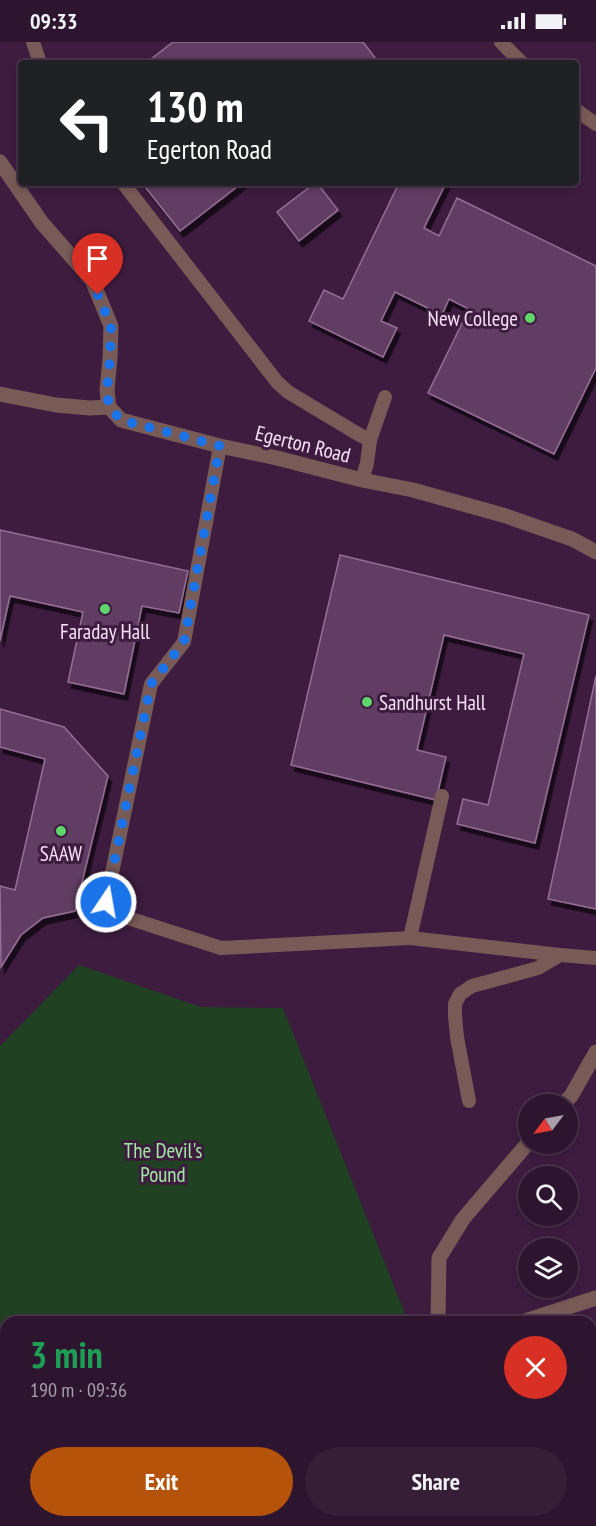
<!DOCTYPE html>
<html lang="en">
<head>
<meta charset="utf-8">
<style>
  :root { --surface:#2e152f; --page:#361e37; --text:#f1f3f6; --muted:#a79faa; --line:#49344b; --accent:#b45309 }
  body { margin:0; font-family:"PT Sans Narrow",sans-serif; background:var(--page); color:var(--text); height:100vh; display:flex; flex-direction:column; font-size:22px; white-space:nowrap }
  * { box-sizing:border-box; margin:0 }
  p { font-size:20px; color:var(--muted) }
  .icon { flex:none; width:33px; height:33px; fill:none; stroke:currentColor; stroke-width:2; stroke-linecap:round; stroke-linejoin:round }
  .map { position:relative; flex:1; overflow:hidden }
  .details { position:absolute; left:0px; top:1274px; width:597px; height:212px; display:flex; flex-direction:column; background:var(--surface); border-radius:18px 18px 0 0; box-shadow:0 3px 9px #0003,0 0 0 2px var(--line) }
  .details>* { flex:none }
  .hud { position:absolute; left:18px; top:18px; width:561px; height:126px; border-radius:6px; box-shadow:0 3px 9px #0003,0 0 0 2px var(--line); background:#202124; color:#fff; overflow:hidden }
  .needle { width:39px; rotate:238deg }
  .controls { position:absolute; left:518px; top:1052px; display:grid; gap:12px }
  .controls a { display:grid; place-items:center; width:60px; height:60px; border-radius:50%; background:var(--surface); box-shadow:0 3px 9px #0003,0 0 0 2px var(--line); font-size:30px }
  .pin { position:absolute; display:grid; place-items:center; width:51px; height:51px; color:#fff; margin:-62px -26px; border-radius:50% 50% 50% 0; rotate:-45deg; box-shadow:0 0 6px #0007 }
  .pin .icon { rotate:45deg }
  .me { position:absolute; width:66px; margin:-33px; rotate:12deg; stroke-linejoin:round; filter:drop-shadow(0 0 4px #0008) }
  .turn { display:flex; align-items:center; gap:21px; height:126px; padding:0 30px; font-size:27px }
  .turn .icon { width:78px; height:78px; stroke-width:2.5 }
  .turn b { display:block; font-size:42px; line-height:51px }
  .round { display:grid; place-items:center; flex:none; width:63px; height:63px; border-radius:32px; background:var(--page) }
  .overview { display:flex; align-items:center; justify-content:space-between; height:102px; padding:0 30px }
  h1 { font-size:36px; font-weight:600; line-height:45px; color:#1e9e55 }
  .button { display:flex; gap:12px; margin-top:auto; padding:12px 30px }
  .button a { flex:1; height:69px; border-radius:36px; background:var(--accent); color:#fff; font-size:24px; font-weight:600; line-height:69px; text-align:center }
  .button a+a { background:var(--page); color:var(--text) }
  .status { display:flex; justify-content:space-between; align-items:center; height:42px; padding:0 30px; background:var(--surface); direction:ltr }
  .status svg { height:16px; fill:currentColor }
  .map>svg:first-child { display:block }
  .green { fill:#204122 }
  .building { fill:#623e63; stroke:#946e95; stroke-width:1.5; filter:url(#shadow) }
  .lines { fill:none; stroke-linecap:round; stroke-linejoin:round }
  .service { stroke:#785a57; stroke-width:14 }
  .minor { stroke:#785a57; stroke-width:15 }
  .route { stroke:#1a73e8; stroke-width:10; stroke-dasharray:0 18 }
  .poi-dot { fill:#60d56b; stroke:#3d1c3f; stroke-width:2 }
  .labels { text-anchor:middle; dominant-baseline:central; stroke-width:6; stroke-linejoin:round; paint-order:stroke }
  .poi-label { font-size:21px; fill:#f7e1f7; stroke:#3d1c3f }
  .street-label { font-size:21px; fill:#f7e1f7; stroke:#3d1c3f }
  .park-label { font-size:21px; fill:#a0e9a2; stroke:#3d1c3f }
</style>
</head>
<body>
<div class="status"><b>09:33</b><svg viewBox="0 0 49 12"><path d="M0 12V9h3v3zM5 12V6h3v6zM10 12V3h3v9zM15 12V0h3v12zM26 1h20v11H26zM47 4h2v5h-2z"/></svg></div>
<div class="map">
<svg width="596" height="1484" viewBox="0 0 596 1484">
  <defs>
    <filter id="shadow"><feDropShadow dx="3.5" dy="6" stdDeviation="0" flood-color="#0009"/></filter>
  </defs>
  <rect width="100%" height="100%" fill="#3d1c3f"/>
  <polygon class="green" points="79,923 201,965 283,966 408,1279 6,1280 6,1420 0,1422 0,1004"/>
  <g class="building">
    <polygon points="173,0 363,0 379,21 146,21"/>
    <polygon points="142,141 242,141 180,189"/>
    <polygon points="315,141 317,141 338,168 299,199 277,170"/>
    <polygon points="399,141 446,141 424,186 439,194 457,156 596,224 596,326 554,412 428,351 469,267 449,257 442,273 395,250 381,279 397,286 383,315 309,279 324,248 343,257"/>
    <polygon points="0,488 188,529 179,571 142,564 124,652 68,640 83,570 10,554 0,599"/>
    <polygon points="340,513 589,573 535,801 457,782 463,757 488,763 524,612 444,593 417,708 446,715 436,758 291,723"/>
    <polygon points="596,634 596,867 548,857"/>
    <polygon points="0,667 64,685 108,734 75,869 43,876 21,893 1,925 0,844 15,848 45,717 0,705"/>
  </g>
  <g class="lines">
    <g class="service">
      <polyline points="33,0 40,21"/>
      <polyline points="501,0 522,21"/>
      <polyline points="576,68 596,82"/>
      <polyline points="123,141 277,340 288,350 358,392 370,398"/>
      <polyline points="220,404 184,600 151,642 106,860 119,873 221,906 410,896 560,913 596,916"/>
      <polyline points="362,438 367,421 370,398 385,355"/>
      <polyline points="410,896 442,754"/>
      <polyline points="469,1059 457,995 455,974 455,962 460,952 472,944 538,926 560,913"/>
      <polyline points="0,1433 6,1431"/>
    </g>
    <g class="minor">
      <polyline points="0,120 42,181 92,238 111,284 110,317 107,348 109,365"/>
      <polyline points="0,352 56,363 90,366 109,365"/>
      <polyline points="109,365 121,378 220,404 277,416 362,438 413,448 506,474 572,497 596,510"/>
      <polyline points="563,1062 571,1054 596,1010"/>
      <polyline points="438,1280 439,1216 463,1177 528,1101"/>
      <polyline points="522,1280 596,1256"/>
      <polyline points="460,1479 460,1484"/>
    </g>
  </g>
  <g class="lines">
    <polyline class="route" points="98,253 111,284 110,317 107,348 109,365 121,378 220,404 184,600 151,642 106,860"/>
  </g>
  <g class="poi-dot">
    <circle cx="530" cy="276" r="6"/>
    <circle cx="105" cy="567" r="6"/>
    <circle cx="367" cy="660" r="6"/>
    <circle cx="61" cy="789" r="6"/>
  </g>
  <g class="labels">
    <g class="poi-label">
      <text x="518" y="276" text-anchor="end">New College</text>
      <text x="105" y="589">Faraday Hall</text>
      <text x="379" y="660" text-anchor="start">Sandhurst Hall</text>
      <text x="61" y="811">SAAW</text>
    </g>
    <g class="street-label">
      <text transform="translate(303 402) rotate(14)">Egerton Road</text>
    </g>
    <g class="park-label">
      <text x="163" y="1108">The Devil's<tspan x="163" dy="24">Pound</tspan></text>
    </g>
  </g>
</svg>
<div class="controls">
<a><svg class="needle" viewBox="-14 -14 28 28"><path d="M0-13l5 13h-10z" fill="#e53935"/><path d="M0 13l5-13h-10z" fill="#a79faa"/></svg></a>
<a><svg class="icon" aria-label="search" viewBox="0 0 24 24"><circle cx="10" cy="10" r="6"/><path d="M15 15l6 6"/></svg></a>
<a><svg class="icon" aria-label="layers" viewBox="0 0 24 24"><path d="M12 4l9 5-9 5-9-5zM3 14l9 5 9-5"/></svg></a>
</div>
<div class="pin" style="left:98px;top:253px;background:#d93025"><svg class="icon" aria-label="arrive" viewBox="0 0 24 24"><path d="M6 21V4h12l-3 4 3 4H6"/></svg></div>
<svg class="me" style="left:106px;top:860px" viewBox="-20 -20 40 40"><circle r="17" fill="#1a73e8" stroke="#fff" stroke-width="3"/><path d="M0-11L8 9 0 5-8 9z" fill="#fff"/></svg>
<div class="hud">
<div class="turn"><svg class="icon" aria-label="left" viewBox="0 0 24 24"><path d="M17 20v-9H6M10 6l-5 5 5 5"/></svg><div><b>130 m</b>Egerton Road</div></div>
</div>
<section class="details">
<div class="overview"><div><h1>3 min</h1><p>190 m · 09:36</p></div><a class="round" style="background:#d93025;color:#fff"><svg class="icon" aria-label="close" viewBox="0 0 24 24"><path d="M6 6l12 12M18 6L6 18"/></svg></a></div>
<div class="button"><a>Exit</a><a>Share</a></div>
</section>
</div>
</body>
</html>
